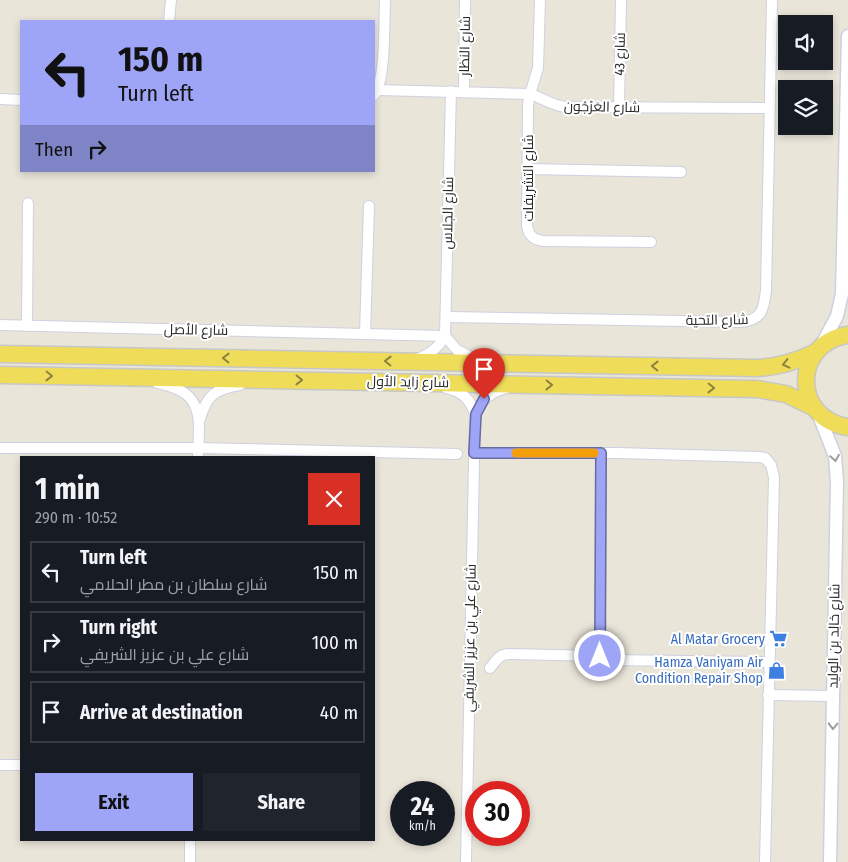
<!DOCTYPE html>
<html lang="en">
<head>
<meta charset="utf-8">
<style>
  :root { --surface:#171b24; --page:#20242c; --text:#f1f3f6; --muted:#9ea1a6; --line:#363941; --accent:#9ea5f7 }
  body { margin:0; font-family:"Fira Sans Condensed",Cairo,sans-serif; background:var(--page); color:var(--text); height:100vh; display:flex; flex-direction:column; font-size:19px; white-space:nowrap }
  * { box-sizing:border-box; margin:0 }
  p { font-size:16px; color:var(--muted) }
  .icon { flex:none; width:28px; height:28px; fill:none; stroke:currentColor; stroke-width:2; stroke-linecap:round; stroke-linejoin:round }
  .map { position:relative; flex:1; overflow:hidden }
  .sheet { position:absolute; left:20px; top:456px; width:355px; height:385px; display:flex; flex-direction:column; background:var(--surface); border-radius:0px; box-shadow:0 2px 8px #0003 }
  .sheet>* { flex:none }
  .top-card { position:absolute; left:20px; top:20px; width:355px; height:152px; border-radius:0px; box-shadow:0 2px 8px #0003; background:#9ea5f7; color:#111; overflow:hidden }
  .fabs { position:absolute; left:778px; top:15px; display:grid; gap:10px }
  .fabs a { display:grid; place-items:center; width:55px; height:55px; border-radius:0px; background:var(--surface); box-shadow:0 2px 8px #0003; font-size:25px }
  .speed { position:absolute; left:390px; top:781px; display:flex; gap:10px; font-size:25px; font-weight:700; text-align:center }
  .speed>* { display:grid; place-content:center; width:65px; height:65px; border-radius:50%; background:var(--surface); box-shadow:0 2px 8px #0003; line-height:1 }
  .speed small { font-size:12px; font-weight:400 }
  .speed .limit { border:8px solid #d22; background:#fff; color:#111 }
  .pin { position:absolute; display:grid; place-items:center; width:42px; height:42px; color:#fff; margin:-51px -21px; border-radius:50% 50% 50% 0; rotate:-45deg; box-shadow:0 0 5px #0007 }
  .pin .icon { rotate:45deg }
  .me { position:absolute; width:55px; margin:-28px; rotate:0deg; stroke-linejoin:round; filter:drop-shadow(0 0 4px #0008) }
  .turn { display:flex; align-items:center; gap:18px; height:105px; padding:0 15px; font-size:22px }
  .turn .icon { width:65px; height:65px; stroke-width:2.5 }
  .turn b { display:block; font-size:35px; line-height:42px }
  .then { display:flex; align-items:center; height:48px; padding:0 15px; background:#0003; gap:10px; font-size:19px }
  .round { display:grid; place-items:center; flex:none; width:52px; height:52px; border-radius:0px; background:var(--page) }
  .head { display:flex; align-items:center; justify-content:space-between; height:85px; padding:0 15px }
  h1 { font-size:30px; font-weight:700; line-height:38px }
  .cta { display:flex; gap:10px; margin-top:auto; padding:10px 15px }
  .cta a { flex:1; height:58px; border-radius:0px; background:var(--accent); color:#111; font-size:20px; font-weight:700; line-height:58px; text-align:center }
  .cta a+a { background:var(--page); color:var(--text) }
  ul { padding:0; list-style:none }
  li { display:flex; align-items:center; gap:15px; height:62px; margin:0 10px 8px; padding:0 5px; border:2px solid var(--line); border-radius:0px }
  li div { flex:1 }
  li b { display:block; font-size:19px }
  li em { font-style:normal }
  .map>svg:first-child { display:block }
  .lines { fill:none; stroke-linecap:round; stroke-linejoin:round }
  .minor-casing { stroke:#ced0e1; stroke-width:12 }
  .tertiary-casing { stroke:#ced0e1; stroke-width:15 }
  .primary-casing { stroke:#c7c7c7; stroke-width:19 }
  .minor { stroke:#fff; stroke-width:10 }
  .tertiary { stroke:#fff; stroke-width:12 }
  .primary { stroke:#efdd59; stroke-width:16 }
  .oneway { stroke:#8c8240 }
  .oneway2 { stroke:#9e9e9e }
  .route-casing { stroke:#676ba1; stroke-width:12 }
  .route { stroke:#9ea5f7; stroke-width:9 }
  .slow { stroke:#f59e0b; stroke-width:9 }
  .labels { text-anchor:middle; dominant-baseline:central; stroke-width:4; stroke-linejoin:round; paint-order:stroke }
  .street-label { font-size:14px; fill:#282828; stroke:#fff }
  .shop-label { font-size:14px; fill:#366cbe; stroke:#fff; text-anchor:end }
</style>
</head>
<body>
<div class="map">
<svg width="848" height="862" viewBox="0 0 848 862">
  <rect width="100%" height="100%" fill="#eae5d9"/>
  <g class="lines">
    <defs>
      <g id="minor">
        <path d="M540 0 538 68 530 94 528 105 527 225C528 235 533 240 544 241L651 242"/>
        <polyline points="169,21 171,0"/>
        <path d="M378 90 530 94C543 98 552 106 566 107L770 108"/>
        <polyline points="464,91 465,0"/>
        <path d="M374 95C386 82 384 19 385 0"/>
        <polyline points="0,99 21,100"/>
        <polyline points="619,107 621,0"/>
        <polyline points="528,169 681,172"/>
        <path d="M446 317 739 322C762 321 764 309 766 290L772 0"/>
        <polyline points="0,325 445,336"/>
        <polyline points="27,326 28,203"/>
        <polyline points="365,334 369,206"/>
        <polyline points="445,336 457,350 477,360"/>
        <path d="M417 359C430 354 438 348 445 336L451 91"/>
        <path d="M157 383C165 385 175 387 183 392 205 405 198 436 198 458"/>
        <path d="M446 388C462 391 470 399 475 414"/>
        <path d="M200 419C207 394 216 389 240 385"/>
        <polyline points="0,448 198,448 457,454"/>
        <polyline points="474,453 618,453 759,457 765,458 771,465 774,477 765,862"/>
        <polyline points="600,656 601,453"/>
        <path d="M490 668C496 661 499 654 509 654L600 656 607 660 769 662"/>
        <polyline points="768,695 833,696"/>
        <polyline points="0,765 21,765"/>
        <polyline points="190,862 190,840"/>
        <path d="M466 862 475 414C482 399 491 392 507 388"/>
      </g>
      <g id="tertiary">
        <polyline points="821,346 837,316 842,294 848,36"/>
        <polyline points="818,413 835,456 837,482 830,862"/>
      </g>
      <g id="primary">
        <path d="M848 335C792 343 792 419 848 427"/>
        <path d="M0 354 757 368C777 367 795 362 814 353"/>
        <polyline points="0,375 757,389 786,394 813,407"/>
      </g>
    </defs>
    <use href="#minor" class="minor-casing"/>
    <use href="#tertiary" class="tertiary-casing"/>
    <use href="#primary" class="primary-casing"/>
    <use href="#minor" class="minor"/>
    <use href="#tertiary" class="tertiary"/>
    <use href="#primary" class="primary"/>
  </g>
  <defs><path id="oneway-chevron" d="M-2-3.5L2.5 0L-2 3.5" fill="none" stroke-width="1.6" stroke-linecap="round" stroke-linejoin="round" transform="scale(1.25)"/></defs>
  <g class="oneway">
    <use href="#oneway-chevron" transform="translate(226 358) rotate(-179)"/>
    <use href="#oneway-chevron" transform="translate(388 361) rotate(-179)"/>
    <use href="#oneway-chevron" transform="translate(786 364) rotate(166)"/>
    <use href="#oneway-chevron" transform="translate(655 366) rotate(-179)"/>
    <use href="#oneway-chevron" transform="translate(49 376) rotate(1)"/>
    <use href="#oneway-chevron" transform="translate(299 380) rotate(1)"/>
    <use href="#oneway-chevron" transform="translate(549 385) rotate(1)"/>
    <use href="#oneway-chevron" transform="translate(711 388) rotate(1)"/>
  </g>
  <g class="oneway2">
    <use href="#oneway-chevron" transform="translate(835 458) rotate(81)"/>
    <use href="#oneway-chevron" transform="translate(833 726) rotate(91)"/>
  </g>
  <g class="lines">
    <defs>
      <polyline id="route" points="484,399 476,414 474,453 601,453 600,656"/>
    </defs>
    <use href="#route" class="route-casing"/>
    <use href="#route" class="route"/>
    <polyline class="slow" points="516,453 594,453"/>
  </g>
  <defs>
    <symbol id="supermarket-bare" viewBox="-9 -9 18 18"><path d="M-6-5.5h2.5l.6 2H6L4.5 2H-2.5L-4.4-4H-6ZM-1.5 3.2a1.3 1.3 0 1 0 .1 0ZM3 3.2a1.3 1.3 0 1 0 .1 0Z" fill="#3f7fe0" stroke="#fff" stroke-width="2.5" paint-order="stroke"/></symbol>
    <symbol id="shop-bare" viewBox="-9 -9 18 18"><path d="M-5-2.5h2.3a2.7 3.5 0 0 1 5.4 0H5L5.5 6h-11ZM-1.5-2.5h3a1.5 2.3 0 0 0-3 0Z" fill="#3f7fe0" stroke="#fff" stroke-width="2.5" paint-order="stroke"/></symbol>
  </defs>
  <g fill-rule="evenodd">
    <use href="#supermarket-bare" x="766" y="626" width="25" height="25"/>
    <use href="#shop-bare" x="764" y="658" width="25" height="25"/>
  </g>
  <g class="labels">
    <g class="street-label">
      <text transform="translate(465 46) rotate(-89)">شارع النظار</text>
      <text transform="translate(620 54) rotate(-89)">شارع 43</text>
      <text transform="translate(602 107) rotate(1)">شارع العَرْجُون</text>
      <text transform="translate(528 178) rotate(-90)">شارع التشريفات</text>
      <text transform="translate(448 213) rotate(-89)">شارع الجلاس</text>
      <text transform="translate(717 320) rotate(-1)">شارع التحية</text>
      <text transform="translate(196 330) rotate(1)">شارع الأصل</text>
      <text transform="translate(408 382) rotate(1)">شارع زايد الأول</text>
      <text transform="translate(834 636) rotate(-89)">شارع خالِد بن الوليد</text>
      <text transform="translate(470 638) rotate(-89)">شارع علي بن عزيز الشريفي</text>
    </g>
    <g class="shop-label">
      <text x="765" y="639">Al Matar Grocery</text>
      <text x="763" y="662">Hamza Vaniyam Air<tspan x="763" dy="16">Condition Repair Shop</tspan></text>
    </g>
  </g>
</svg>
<div class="fabs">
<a><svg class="icon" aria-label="sound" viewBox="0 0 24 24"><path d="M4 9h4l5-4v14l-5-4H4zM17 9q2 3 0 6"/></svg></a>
<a><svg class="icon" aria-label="layers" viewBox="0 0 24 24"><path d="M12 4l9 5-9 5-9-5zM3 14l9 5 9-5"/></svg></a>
</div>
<div class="speed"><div>24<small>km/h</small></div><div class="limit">30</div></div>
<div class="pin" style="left:484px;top:399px;background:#d93025"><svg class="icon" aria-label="arrive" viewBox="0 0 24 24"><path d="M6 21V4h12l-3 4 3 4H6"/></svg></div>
<svg class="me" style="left:600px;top:656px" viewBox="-20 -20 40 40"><circle r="17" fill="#9ea5f7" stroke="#fff" stroke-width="3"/><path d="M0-11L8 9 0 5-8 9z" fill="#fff"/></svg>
<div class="top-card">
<div class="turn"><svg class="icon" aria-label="left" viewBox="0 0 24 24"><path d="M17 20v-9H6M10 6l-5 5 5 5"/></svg><div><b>150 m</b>Turn left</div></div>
<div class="then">Then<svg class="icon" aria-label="right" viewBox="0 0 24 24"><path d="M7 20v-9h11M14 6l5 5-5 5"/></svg></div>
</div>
<section class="sheet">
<div class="head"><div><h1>1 min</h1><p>290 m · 10:52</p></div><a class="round" style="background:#d93025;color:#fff"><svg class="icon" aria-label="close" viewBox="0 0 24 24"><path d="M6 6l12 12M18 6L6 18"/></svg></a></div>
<ul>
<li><svg class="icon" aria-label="left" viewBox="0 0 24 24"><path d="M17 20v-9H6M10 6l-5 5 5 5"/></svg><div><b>Turn left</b><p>شارع سلطان بن مطر الحلامي</p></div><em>150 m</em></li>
<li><svg class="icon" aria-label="right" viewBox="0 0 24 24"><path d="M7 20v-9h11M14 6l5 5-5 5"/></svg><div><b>Turn right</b><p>شارع علي بن عزيز الشريفي</p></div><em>100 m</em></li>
<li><svg class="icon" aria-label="arrive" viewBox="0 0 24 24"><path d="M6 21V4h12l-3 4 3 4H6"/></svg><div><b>Arrive at destination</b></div><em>40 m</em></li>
</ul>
<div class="cta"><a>Exit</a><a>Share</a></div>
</section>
</div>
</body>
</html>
